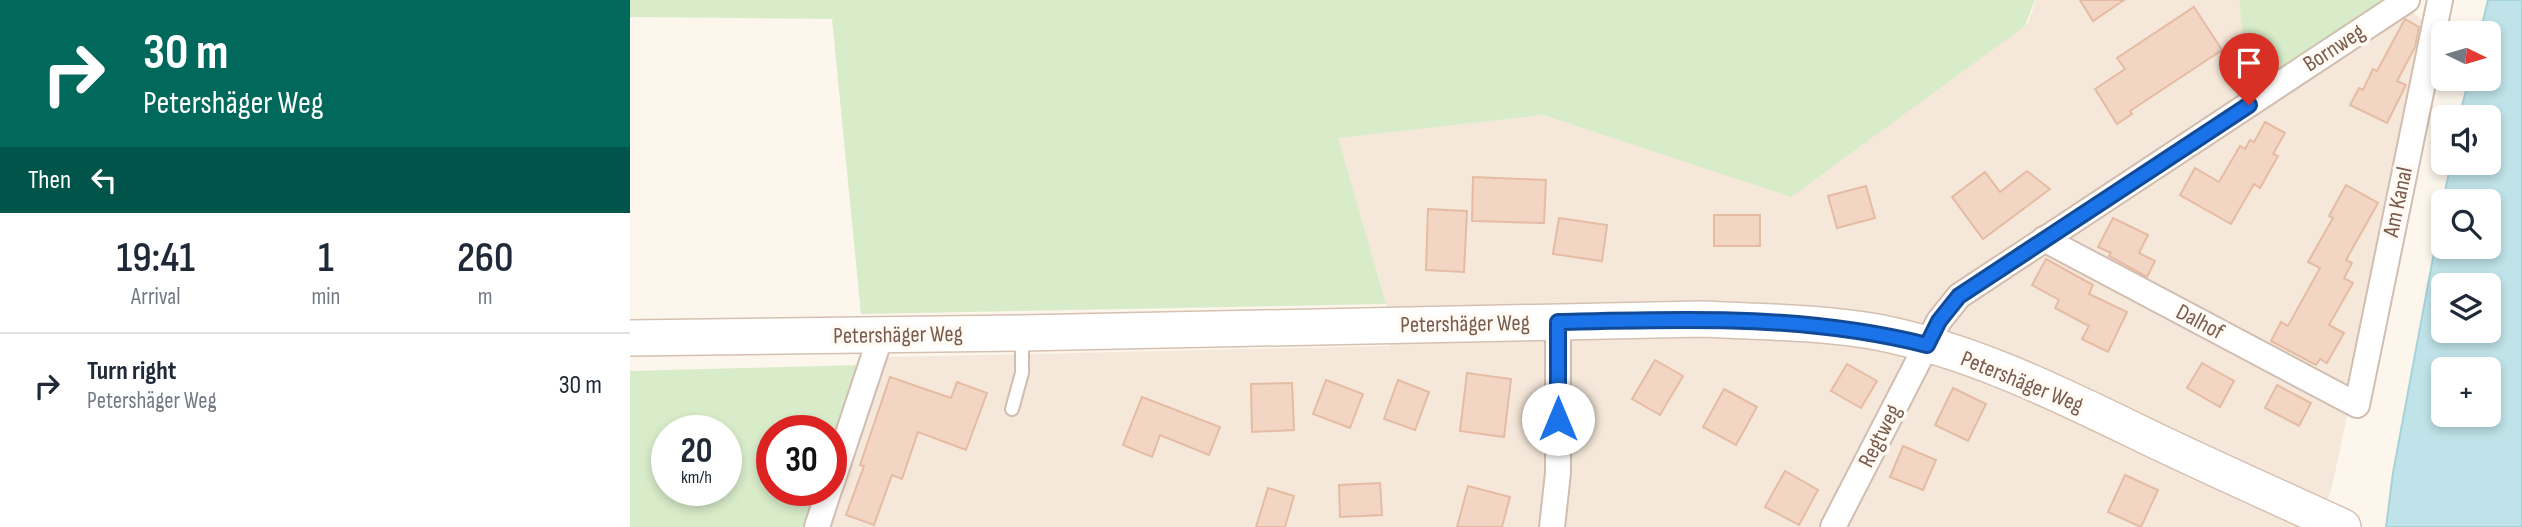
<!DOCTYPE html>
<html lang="en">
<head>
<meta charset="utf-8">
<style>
  :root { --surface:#fff; --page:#f6f6f7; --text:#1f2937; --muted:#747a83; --line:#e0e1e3 }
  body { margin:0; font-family:"Sofia Sans Condensed",sans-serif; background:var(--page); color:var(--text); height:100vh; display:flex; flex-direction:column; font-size:26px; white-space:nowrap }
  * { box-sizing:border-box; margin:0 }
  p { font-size:23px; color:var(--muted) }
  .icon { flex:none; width:38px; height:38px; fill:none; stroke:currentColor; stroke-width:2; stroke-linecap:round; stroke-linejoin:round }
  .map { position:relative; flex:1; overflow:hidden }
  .details { display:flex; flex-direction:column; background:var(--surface); width:630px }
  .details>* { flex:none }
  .top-card { background:#00695c; color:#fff; overflow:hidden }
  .needle { width:46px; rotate:95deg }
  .controls { position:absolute; left:1801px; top:21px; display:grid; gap:14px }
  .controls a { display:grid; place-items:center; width:70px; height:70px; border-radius:10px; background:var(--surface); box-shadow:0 4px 10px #0003; font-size:35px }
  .speed { position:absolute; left:21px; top:415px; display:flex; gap:14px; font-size:35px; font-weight:700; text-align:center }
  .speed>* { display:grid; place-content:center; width:91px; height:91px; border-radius:50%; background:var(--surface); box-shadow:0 4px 10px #0003; line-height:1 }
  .speed small { font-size:18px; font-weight:400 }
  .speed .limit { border:10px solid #d22; background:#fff; color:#111 }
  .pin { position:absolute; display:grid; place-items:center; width:60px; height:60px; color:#fff; margin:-72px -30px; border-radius:50% 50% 50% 0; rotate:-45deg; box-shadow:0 0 7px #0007 }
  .pin .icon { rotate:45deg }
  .me { position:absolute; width:77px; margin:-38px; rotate:0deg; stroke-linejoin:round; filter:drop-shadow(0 0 5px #0008) }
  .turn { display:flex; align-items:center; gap:24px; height:147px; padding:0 28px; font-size:32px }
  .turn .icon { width:91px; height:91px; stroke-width:2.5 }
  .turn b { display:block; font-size:49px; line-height:60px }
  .then { display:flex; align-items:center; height:66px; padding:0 28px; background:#0003; gap:14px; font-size:26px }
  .eta { display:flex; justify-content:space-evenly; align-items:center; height:119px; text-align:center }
  .eta b { font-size:42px; font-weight:600; line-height:49px }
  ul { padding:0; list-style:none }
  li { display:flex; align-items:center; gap:21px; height:105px; padding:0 28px; border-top:2px solid var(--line) }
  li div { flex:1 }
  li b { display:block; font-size:26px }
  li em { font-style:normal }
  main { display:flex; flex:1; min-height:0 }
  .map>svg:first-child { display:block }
  .residential { fill:#f5e8da }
  .green { fill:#d8ecc9; fill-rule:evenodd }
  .water { fill:#bfe3e8; stroke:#a5d3da; stroke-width:2; fill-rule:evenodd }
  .building { fill:#f3d5c3; stroke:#e6bba3; stroke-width:2 }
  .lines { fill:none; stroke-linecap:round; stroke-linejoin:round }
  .lane-casing { stroke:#d1beb0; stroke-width:16 }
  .street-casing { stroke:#d1beb0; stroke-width:28 }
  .secondary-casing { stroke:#d6c0b0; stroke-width:38 }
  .lane { stroke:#fff; stroke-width:12 }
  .street { stroke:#fff; stroke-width:24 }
  .secondary { stroke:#fff; stroke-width:35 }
  .route-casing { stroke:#114b97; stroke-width:18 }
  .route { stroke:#1a73e8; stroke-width:12 }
  .labels { text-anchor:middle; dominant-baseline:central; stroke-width:7; stroke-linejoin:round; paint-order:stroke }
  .street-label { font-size:23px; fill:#7a5c4d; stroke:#fffaf3 }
</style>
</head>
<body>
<main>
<section class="details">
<div class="top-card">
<div class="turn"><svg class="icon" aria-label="right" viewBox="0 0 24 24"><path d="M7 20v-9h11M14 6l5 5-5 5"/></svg><div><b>30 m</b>Petershäger Weg</div></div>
<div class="then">Then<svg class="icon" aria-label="left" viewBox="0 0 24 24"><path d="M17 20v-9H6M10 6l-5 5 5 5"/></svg></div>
</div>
<div class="eta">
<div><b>19:41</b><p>Arrival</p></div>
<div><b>1</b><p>min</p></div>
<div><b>260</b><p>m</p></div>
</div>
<ul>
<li><svg class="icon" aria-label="right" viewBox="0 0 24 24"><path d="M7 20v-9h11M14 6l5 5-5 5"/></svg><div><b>Turn right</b><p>Petershäger Weg</p></div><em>30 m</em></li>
</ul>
</section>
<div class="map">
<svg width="1892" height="527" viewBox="0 0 1892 527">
  <rect width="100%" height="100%" fill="#fdf6ec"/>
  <polygon class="residential" points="1406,0 1609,0 1612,30 1636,79 1778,9 1799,25 1702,487 1688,527 180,527 234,365 257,357 760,346 756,304 707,138 913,115 1161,196 1398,23"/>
  <g class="green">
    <polygon points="0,0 1405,0 1395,26 1161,197 913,115 708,138 756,304 231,314 202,19 0,17"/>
    <polygon points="1609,0 1754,0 1636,79 1612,30"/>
    <path d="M234 365 201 463V430H142V490H192L179 527H0V371ZM37 430H96V490H37Z"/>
  </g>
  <path class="water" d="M1858 0H1892V527H1756L1763 473 1813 204V247H1858V201H1813L1821 163H1858V117H1829L1839 79H1858V33H1850ZM1813 285H1858V331H1813ZM1813 369H1858V415H1813Z"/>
  <g class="building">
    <polygon points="1450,0 1494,0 1463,21"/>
    <polygon points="1564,7 1592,50 1500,111 1502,114 1487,124 1465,89 1495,69 1487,58"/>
    <polygon points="1775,19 1789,27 1785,47 1767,81 1776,85 1757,123 1720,105 1729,88 1733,90 1743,69 1747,71"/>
    <polygon points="1635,122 1655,133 1643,154 1648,156 1630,188 1624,184 1601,224 1550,195 1565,168 1589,182 1610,146 1615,149 1620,140 1624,142"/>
    <polygon points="1397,171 1420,189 1353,239 1322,197 1355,172 1370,192"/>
    <polygon points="843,177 916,180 914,223 842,221"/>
    <polygon points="1716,185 1748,203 1716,260 1722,263 1714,278 1723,283 1699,325 1714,333 1697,363 1690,359 1686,365 1641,341 1651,322 1658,326 1690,268 1678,262 1703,218 1699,216"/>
    <polygon points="1236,186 1245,218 1207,228 1198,196"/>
    <polygon points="798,209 837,211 834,272 796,270"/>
    <rect x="1084" y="215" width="46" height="31"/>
    <polygon points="929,218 977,225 972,261 923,254"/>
    <polygon points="1483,218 1518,235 1509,253 1525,261 1517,277 1479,256 1481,253 1468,247"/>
    <polygon points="1416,259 1463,285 1459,294 1497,312 1478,352 1452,339 1459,326 1425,308 1429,300 1402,285"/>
    <polygon points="1025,360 1053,376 1030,415 1002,399"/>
    <polygon points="1572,363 1604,381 1590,407 1557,388"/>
    <polygon points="1217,364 1247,381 1231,408 1201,391"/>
    <polygon points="837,373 881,379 874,437 830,431"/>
    <polygon points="260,377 321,398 327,382 357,393 336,450 288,432 272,479 262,475 244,525 216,515 234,466 230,465"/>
    <polygon points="696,380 733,394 720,428 683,414"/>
    <polygon points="768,380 799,392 785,430 754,419"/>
    <polygon points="662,383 664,430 622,432 621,384"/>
    <polygon points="1647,385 1681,403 1669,426 1635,408"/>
    <polygon points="1323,388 1356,404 1338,441 1305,425"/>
    <polygon points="1094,389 1127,407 1106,445 1073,427"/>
    <polygon points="512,397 590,427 579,455 530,435 522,457 493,445"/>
    <polygon points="1273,446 1306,460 1293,490 1260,477"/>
    <polygon points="1155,471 1188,490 1169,525 1135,507"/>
    <polygon points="1495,475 1528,490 1511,527 1478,512"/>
    <polygon points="750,483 752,515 710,517 709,485"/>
    <polygon points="838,486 880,497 872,527 827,527"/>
    <polygon points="638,488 664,496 655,527 626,527"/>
  </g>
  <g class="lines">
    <defs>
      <polyline id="lane" points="382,409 392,373 392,334"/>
      <g id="street">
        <polyline points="1414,239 1727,405 1810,0"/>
        <polyline points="201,485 251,335"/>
        <polyline points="187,527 199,490"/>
        <polyline points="922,527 928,473 928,322"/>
        <polyline points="1203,527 1309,321 1329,296 1777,0"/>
      </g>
      <path id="secondary" d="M0 338 392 333 1072 319C1131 322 1190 322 1247 332 1345 351 1435 397 1524 440 1587 470 1650 498 1713 527"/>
    </defs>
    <use href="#lane" class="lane-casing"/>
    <use href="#street" class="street-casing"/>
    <use href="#secondary" class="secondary-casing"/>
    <use href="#lane" class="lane"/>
    <use href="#street" class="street"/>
    <use href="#secondary" class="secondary"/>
  </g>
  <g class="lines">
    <defs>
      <path id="route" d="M928 419V322C1054 319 1174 314 1297 345L1309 321 1329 296 1619 105"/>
    </defs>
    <use href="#route" class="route-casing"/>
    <use href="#route" class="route"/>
  </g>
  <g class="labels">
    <g class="street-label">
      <text transform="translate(1704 48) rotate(-33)">Bornweg</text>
      <text transform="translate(1768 202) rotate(-78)">Am Kanal</text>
      <text transform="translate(1570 322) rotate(28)">Dalhof</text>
      <text transform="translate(835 324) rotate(-1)">Petershäger Weg</text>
      <text transform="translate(268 335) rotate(-1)">Petershäger Weg</text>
      <text transform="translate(1392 382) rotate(22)">Petershäger Weg</text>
      <text transform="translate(1250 436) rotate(-63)">Regtweg</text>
    </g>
  </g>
</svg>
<div class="controls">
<a><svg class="needle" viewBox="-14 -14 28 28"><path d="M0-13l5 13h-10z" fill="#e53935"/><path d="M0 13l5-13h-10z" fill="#747a83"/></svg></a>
<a><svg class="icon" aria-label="sound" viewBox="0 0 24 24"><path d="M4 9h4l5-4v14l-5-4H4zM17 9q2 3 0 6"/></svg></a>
<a><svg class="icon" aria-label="search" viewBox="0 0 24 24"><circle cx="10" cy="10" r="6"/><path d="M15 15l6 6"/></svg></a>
<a><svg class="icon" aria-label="layers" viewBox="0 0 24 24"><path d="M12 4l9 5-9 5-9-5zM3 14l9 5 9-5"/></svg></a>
<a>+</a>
</div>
<div class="speed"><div>20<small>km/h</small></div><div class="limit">30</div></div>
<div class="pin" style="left:1619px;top:105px;background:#d93025"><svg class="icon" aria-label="arrive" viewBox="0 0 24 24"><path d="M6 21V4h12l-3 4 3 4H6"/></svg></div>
<svg class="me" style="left:928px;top:419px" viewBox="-20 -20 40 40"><circle r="19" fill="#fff"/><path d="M0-13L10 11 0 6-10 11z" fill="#1a73e8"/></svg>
</div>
</main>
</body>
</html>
